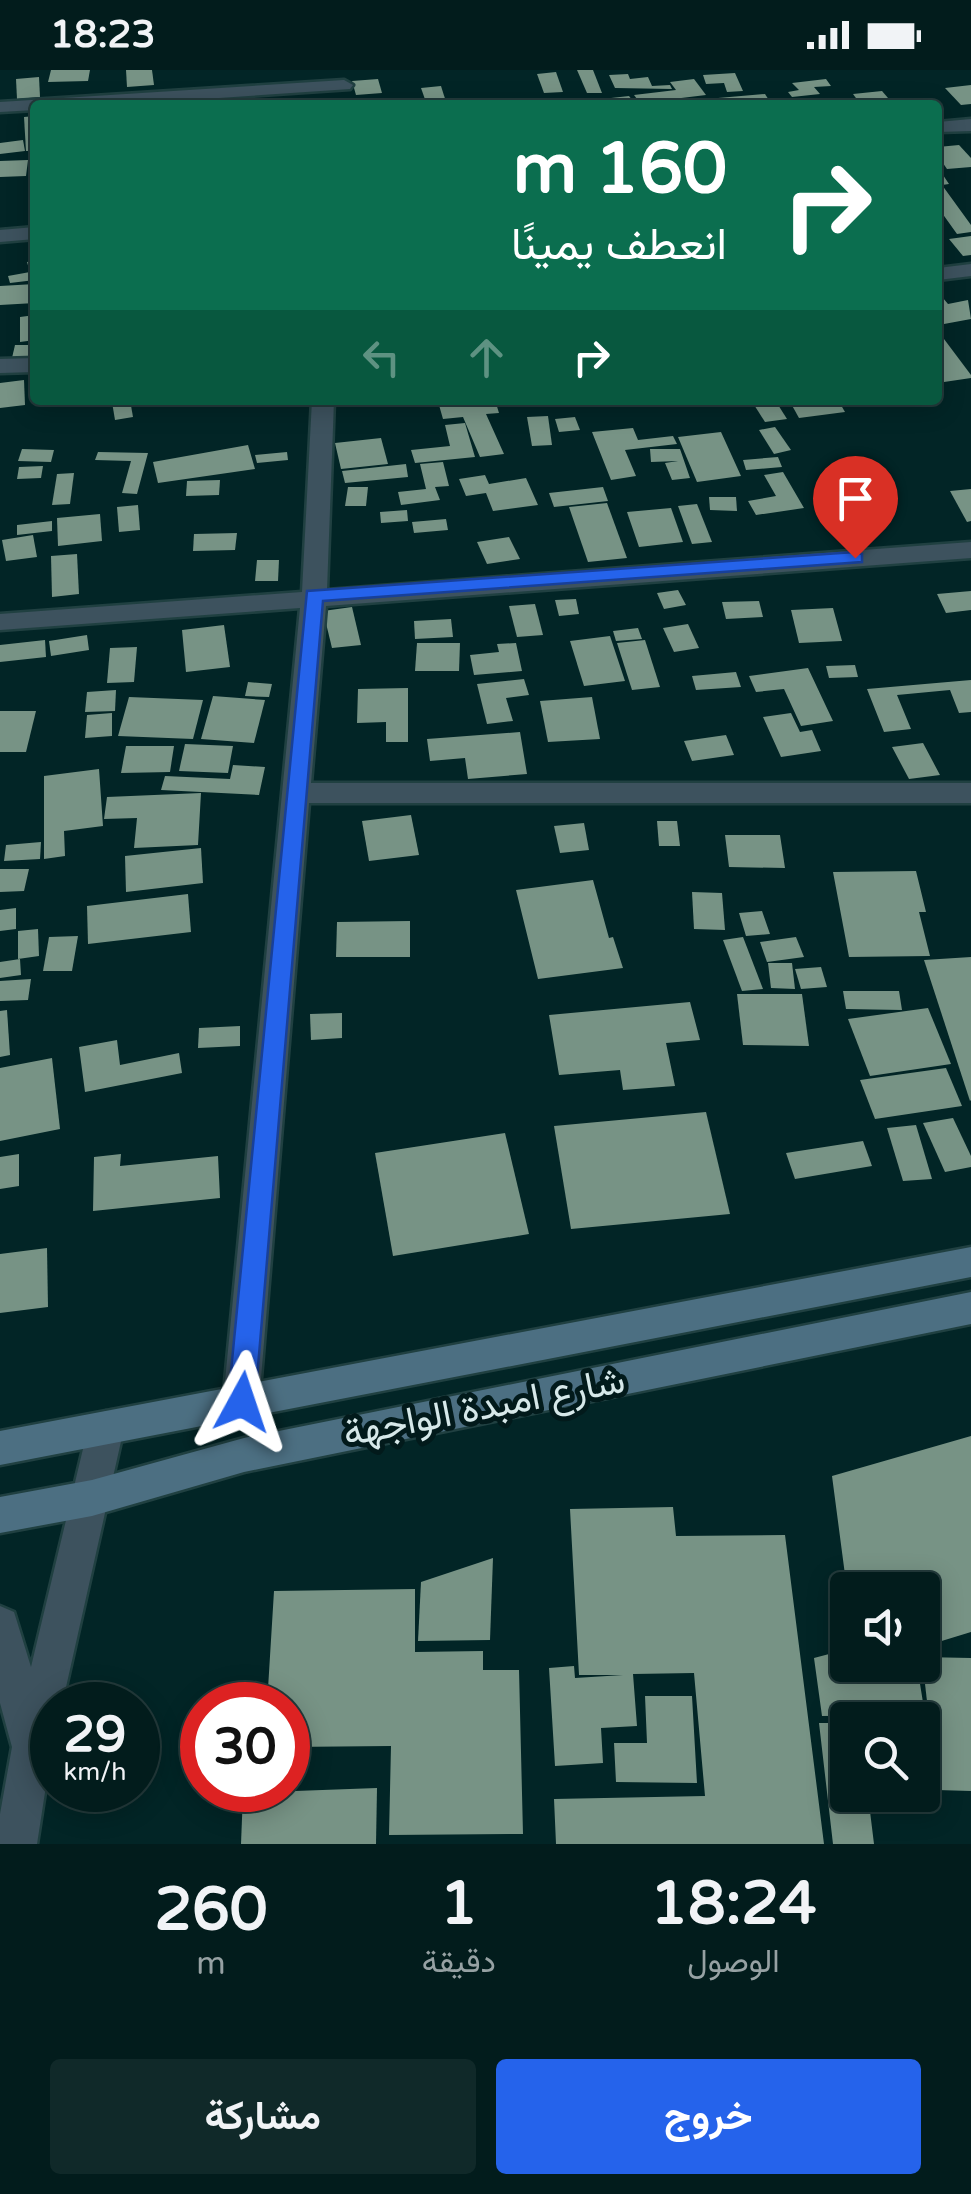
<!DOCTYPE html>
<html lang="ar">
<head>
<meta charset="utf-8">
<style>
  :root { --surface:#021c1c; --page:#102929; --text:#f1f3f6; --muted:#96a1a3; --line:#233a3b; --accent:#2563eb }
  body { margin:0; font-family:"Varela Round",Vazirmatn,sans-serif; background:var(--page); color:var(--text); direction:rtl; height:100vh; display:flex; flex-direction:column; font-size:38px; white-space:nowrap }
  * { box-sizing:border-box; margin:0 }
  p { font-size:32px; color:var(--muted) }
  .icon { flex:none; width:55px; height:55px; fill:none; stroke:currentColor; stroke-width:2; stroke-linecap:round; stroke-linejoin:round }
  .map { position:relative; height:1774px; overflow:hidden; direction:ltr }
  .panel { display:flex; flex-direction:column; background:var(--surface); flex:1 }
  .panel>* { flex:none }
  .hud { position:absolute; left:30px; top:30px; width:912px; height:305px; border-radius:10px; box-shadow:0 5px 25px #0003,0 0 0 2px var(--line); direction:rtl; background:#0b6e4f; color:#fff; overflow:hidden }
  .tools { position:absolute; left:830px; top:1502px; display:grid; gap:20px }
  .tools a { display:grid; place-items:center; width:110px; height:110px; border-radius:10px; background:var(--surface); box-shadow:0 5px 25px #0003,0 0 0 2px var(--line); font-size:50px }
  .speed { position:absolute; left:30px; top:1612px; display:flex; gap:20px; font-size:50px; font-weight:700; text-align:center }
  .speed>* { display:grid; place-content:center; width:130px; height:130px; border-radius:50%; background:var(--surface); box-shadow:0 5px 25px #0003,0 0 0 2px var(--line); line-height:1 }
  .speed small { font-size:25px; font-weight:400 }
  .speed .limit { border:15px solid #d22; background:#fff; color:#111 }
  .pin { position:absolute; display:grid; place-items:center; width:85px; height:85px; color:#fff; margin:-102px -42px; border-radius:50% 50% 50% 0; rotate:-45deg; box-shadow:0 0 10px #0007 }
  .pin .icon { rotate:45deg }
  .me { position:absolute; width:110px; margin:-55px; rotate:5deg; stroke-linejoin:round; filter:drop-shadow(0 0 8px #0008) }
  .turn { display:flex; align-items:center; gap:35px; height:210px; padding:0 50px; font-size:45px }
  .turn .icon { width:130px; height:130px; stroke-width:2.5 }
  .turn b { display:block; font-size:70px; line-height:85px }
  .lanes { display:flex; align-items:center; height:95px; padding:0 50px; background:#0003; justify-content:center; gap:50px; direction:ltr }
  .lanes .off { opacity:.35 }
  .eta { display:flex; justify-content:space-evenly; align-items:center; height:170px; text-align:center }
  .eta b { font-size:60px; font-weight:700; line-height:70px }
  .cta { display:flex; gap:20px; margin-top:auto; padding:20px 50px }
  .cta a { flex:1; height:115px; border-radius:10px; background:var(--accent); color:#fff; font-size:40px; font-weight:700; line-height:115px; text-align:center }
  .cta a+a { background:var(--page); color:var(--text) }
  .status { display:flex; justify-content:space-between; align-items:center; height:70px; padding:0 50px; background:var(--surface); direction:ltr }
  .status svg { height:28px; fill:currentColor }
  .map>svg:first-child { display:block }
  .building { fill:#779385 }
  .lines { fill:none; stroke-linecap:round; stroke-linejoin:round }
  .minor-casing { stroke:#204041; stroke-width:5 }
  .tertiary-casing { stroke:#204041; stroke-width:5 }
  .secondary-casing { stroke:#204041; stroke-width:5 }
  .minor { fill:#3d525e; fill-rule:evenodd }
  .tertiary { fill:#3d525e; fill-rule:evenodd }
  .secondary { fill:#4c6f82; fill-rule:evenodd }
  .route { fill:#2563eb; stroke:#184099; stroke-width:2.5 }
  .labels { text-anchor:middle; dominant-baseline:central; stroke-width:10; stroke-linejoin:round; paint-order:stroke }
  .near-street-label { font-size:38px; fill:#d6e8e9; stroke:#021a1b }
</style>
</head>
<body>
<div class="status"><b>18:23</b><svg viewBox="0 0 49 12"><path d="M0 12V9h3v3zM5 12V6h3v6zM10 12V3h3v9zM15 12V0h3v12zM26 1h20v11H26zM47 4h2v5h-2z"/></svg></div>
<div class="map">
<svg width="971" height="1774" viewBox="0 0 971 1774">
  <rect width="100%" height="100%" fill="#022526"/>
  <g class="building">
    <polygon points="51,0 90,0 88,11 48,12"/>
    <polygon points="126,0 152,0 154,15 127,17"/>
    <polygon points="577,0 593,0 602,23 587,23"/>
    <polygon points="556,2 563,22 544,23 537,4"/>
    <polygon points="735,3 743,21 727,22 724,13 706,14 703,5"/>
    <polygon points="628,4 630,9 648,7 652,16 670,15 672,19 615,18 609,5"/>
    <polygon points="39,7 40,27 17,29 16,9"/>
    <polygon points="378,9 382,23 356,25 352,11"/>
    <polygon points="694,9 706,25 640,33 634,25 676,20 670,12"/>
    <polygon points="826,9 831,16 814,17 820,24 792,27 788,22 799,20 792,13"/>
    <polygon points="971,15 971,34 961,35 945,18"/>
    <polygon points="441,16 447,35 427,35 421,18"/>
    <polygon points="882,21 894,35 861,35 853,24"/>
    <polygon points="765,24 772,35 722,35 718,28"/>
    <polygon points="629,26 636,35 596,35 593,30"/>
    <polygon points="35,46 35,81 26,81 24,47"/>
    <polygon points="23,70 25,81 0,84 0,73"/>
    <polygon points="959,75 971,88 971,97 947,99 938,86 938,77"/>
    <polygon points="28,90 26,106 0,107 0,91"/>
    <polygon points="938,105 943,105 949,114 942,115 971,155 971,162 957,164 942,143 938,143"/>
    <polygon points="971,166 971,185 963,186 949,169"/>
    <polygon points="35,191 35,210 10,213 8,206 30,202 27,192"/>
    <polygon points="35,214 35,233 0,235 0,216"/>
    <polygon points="938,222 948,234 968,230 971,249 944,254 938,247"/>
    <polygon points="35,245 35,270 20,272 20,247"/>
    <polygon points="938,261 971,305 971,308 944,312 938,302"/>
    <polygon points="15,275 35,275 35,288 12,288"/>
    <polygon points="24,310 25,335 0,338 0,313"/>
    <polygon points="130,330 133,347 115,350 112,332"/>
    <polygon points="495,330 499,343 486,344 504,384 480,387 463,347 443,349 439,335"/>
    <polygon points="751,330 775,330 787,349 765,352"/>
    <polygon points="789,330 838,330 845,342 799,348"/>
    <polygon points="548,346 552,375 532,376 527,347"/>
    <polygon points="575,347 580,360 559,362 555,349"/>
    <polygon points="465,353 475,387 415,393 411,380 450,376 445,355"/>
    <polygon points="775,357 791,380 774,384 759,360"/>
    <polygon points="633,358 638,370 673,366 677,374 625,380 636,406 611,410 592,362"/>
    <polygon points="721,362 741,406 697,412 678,367"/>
    <polygon points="381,368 388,394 341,399 335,373"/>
    <polygon points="248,375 255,399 158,413 153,392"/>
    <polygon points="22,379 54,380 51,392 18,391"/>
    <polygon points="650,379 680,379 690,408 672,410 665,393 678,391 651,392"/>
    <polygon points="98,382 148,383 137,424 122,423 131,391 95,390"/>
    <polygon points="287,382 288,390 257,393 255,385"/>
    <polygon points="778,387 782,397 746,400 743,390"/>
    <polygon points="443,392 449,416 435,417 440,430 401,435 398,422 426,419 420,394"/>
    <polygon points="406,394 408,407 345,413 342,401"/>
    <polygon points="43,396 41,408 17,409 19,397"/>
    <polygon points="783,402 804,438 756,445 748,431 776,426 764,405"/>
    <polygon points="74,403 70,434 52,435 57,404"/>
    <polygon points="485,405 489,414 526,408 538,435 493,441 486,423 466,426 459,409"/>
    <polygon points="220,410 219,425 186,426 187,411"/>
    <polygon points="348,417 368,417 366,436 345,436"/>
    <polygon points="603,417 608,431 554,437 549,423"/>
    <polygon points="971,419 971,451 967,452 950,421"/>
    <polygon points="709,427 736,427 737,441 710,440"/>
    <polygon points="607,433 627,488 588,492 569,437"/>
    <polygon points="832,433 838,446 819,447 814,434"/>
    <polygon points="697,434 712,472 692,474 678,436"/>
    <polygon points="138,435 140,460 119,462 117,437"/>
    <polygon points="671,438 683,472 639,477 627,442"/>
    <polygon points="407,440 408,451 381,453 380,442"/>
    <polygon points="100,444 102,471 58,476 57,448"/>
    <polygon points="446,449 448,460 414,463 412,452"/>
    <polygon points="52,451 52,461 17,465 17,455"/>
    <polygon points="237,463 235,480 193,481 194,464"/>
    <polygon points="33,465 37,487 6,491 2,470"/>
    <polygon points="509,467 520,489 487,494 477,472"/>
    <polygon points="77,484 79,524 52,527 51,486"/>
    <polygon points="257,490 279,490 278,511 255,511"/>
    <polygon points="678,520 686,535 664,539 657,523"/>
    <polygon points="971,521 971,540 946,543 937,524"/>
    <polygon points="576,529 579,544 559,546 555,530"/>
    <polygon points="759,531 763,547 726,549 722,532"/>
    <polygon points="535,534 543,565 517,567 509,536"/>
    <polygon points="352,537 361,575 332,578 323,541"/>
    <polygon points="833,538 842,571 799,573 791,540"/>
    <polygon points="451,549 453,567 415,569 414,551"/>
    <polygon points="688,554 699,578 674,582 663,558"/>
    <polygon points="224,555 230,597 186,602 182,560"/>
    <polygon points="638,558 642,569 616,571 613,561"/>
    <polygon points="87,565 89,580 51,586 49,571"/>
    <polygon points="610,566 625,611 584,616 570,571"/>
    <polygon points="45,570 46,587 0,592 0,575"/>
    <polygon points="645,570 660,617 632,620 617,573"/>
    <polygon points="417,573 460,573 459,601 415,601"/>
    <polygon points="516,573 522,601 474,605 470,585 499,582 497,574"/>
    <polygon points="137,577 134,612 107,613 110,578"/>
    <polygon points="855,595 858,607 829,608 826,596"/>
    <polygon points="808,598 833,651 801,656 784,619 756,622 749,606"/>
    <polygon points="736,602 741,617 696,620 692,606"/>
    <polygon points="524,609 529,625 506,628 513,651 487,654 477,614"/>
    <polygon points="971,610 971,642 959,643 950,620 897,625 911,659 884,662 867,619"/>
    <polygon points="248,612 272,614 269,627 245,626"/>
    <polygon points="408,618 408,672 386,672 386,652 357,653 358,619"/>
    <polygon points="116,620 115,641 85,642 87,622"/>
    <polygon points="213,626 265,630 254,673 201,669"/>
    <polygon points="129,627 203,630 193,669 118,666"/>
    <polygon points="592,627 600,669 548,672 540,631"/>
    <polygon points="0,641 36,641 26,682 0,682"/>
    <polygon points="112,643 112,666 85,668 87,645"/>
    <polygon points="791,643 800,662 812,660 821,681 781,687 763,647"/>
    <polygon points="520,662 527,704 468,709 465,688 430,691 427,669"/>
    <polygon points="726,665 734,685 692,691 684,671"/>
    <polygon points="923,673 940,705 909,709 892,677"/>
    <polygon points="185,674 233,676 228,703 179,701"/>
    <polygon points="126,676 174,676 170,702 121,703"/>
    <polygon points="233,695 265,697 259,725 161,720 165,706 230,709"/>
    <polygon points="99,699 103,756 64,761 65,786 44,789 44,706"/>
    <polygon points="201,723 198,775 134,778 137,748 104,749 107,727"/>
    <polygon points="411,745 419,785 369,791 362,751"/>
    <polygon points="657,751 677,751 680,776 659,776"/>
    <polygon points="584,753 589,780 560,783 554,756"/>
    <polygon points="725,765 780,765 785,798 729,797"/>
    <polygon points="41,772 40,789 4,791 6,775"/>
    <polygon points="201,778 203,813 126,822 125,786"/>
    <polygon points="0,799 29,799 24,821 0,822"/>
    <polygon points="916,801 926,842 919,842 930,886 849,887 833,802"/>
    <polygon points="593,810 609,868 613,867 623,898 538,909 516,820"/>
    <polygon points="692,822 722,823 725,860 694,859"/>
    <polygon points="188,824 191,862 88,874 87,836"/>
    <polygon points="16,838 16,859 0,861 0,840"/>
    <polygon points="762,841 770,864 746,866 739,843"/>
    <polygon points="410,851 410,887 336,887 337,852"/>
    <polygon points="38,859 39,886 18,889 18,861"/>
    <polygon points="78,866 72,901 43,901 49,867"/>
    <polygon points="743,867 763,919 742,921 723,870"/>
    <polygon points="796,867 804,887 767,892 760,872"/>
    <polygon points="971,887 971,1030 970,1031 924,890"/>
    <polygon points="20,889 21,905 0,908 0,892"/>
    <polygon points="768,893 792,893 795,919 771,918"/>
    <polygon points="821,897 827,917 801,919 795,899"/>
    <polygon points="31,909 28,930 0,931 0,911"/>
    <polygon points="843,921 899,921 902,940 846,939"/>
    <polygon points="737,924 802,924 809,976 743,975"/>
    <polygon points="690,932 700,970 666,973 675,1016 623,1020 620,1000 559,1005 549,945"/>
    <polygon points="928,938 951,994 870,1006 848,949"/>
    <polygon points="7,940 10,985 0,987 0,941"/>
    <polygon points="342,943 342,968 311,970 310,944"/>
    <polygon points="240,956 240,976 198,978 199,958"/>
    <polygon points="117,970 120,995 179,983 182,1003 85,1022 79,977"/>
    <polygon points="52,988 60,1059 0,1071 0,998"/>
    <polygon points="946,998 962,1036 875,1049 860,1010"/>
    <polygon points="706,1042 730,1144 571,1159 554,1056"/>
    <polygon points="953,1048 971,1086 971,1097 945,1102 923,1053"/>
    <polygon points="916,1055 932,1109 903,1111 887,1058"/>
    <polygon points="505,1063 529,1164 393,1186 375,1083"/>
    <polygon points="863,1071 872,1096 795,1109 786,1083"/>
    <polygon points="19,1084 19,1116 0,1119 0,1087"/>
    <polygon points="121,1084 120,1096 218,1086 220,1128 93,1141 94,1087"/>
    <polygon points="47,1178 48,1237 0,1243 0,1184"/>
    <polygon points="971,1366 971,1562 922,1577 922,1520 847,1520 832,1406"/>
    <polygon points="673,1437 676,1466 785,1465 824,1774 556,1774 554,1729 705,1726 694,1603 633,1604 637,1656 601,1658 603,1693 555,1696 549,1598 574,1596 575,1608 623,1605 579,1605 570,1439"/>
    <polygon points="493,1488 490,1570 418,1571 421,1512"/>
    <polygon points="415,1519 415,1582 483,1581 483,1600 519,1600 523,1764 389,1765 391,1676 288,1677 288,1635 267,1635 274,1521"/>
    <polygon points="848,1579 848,1595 917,1595 925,1645 822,1646 814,1588"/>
    <polygon points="922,1587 971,1588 971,1721 937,1720"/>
    <polygon points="645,1626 692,1626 697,1713 616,1712 614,1673 647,1673"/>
    <polygon points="819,1653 848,1653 848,1725 868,1725 874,1774 833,1774"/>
    <polygon points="377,1718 376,1774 241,1774 243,1723"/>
  </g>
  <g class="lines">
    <defs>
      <g id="minor">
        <polygon points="344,10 353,15 350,19 116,35 35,35 35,40 0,42 0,32"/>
        <polygon points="971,49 971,61 938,62 938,52"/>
        <polygon points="35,157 35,169 0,172 0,160"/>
        <polygon points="971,194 971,206 938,210 938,198"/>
        <polygon points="35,288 35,302 0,303 0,289"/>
        <polygon points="312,330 334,330 327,520 971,472 971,488 326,536 311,713 971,713 971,733 309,733 259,1332 254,1344 241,1349 228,1344 223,1332 300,538 0,560 0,544 302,522"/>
      </g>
      <polygon id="tertiary" points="106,1341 119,1346 124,1358 62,1635 52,1635 52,1677 37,1774 0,1774 0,1744 12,1677 0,1633 0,1536 14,1542 31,1597 88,1358 93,1346"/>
      <g id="secondary">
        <polygon points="971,1177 971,1207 0,1395 0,1361"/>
        <polygon points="971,1222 971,1254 244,1402 92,1446 0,1463 0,1427 92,1410 244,1368"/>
      </g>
    </defs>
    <use href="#minor" class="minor-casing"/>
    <use href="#tertiary" class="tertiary-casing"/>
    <use href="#secondary" class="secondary-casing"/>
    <use href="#minor" class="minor"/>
    <use href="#tertiary" class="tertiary"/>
    <use href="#secondary" class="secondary"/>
  </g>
  <polygon class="route" points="855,482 862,484 862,492 323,531 255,1332 251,1341 242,1345 232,1341 228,1332 307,521"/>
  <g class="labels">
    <g class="near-street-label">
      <text transform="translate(484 1337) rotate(-11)">شارع امبدة الواجهة</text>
    </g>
  </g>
</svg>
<div class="tools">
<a><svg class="icon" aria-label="sound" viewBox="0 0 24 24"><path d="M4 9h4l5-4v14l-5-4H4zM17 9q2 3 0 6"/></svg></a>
<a><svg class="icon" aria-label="search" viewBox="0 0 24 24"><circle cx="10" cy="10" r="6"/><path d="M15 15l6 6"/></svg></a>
</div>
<div class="speed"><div>29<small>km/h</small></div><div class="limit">30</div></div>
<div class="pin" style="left:855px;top:488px;background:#d93025"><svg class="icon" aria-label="arrive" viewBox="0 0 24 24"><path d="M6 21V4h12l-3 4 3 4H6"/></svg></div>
<svg class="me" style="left:242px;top:1332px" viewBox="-20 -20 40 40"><path d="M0-17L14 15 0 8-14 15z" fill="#2563eb" stroke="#fff" stroke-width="4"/></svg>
<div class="hud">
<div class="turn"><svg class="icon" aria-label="right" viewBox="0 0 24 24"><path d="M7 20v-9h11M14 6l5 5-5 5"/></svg><div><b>160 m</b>انعطف يمينًا</div></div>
<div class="lanes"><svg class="icon off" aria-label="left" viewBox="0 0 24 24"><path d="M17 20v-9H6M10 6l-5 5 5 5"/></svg><svg class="icon off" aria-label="ahead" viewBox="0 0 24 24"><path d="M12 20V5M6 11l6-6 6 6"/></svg><svg class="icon" aria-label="right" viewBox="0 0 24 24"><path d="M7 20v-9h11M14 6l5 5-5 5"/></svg></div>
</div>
</div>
<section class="panel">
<div class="eta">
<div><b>18:24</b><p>الوصول</p></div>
<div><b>1</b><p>دقيقة</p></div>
<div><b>260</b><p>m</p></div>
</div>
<div class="cta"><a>خروج</a><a>مشاركة</a></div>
</section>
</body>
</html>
